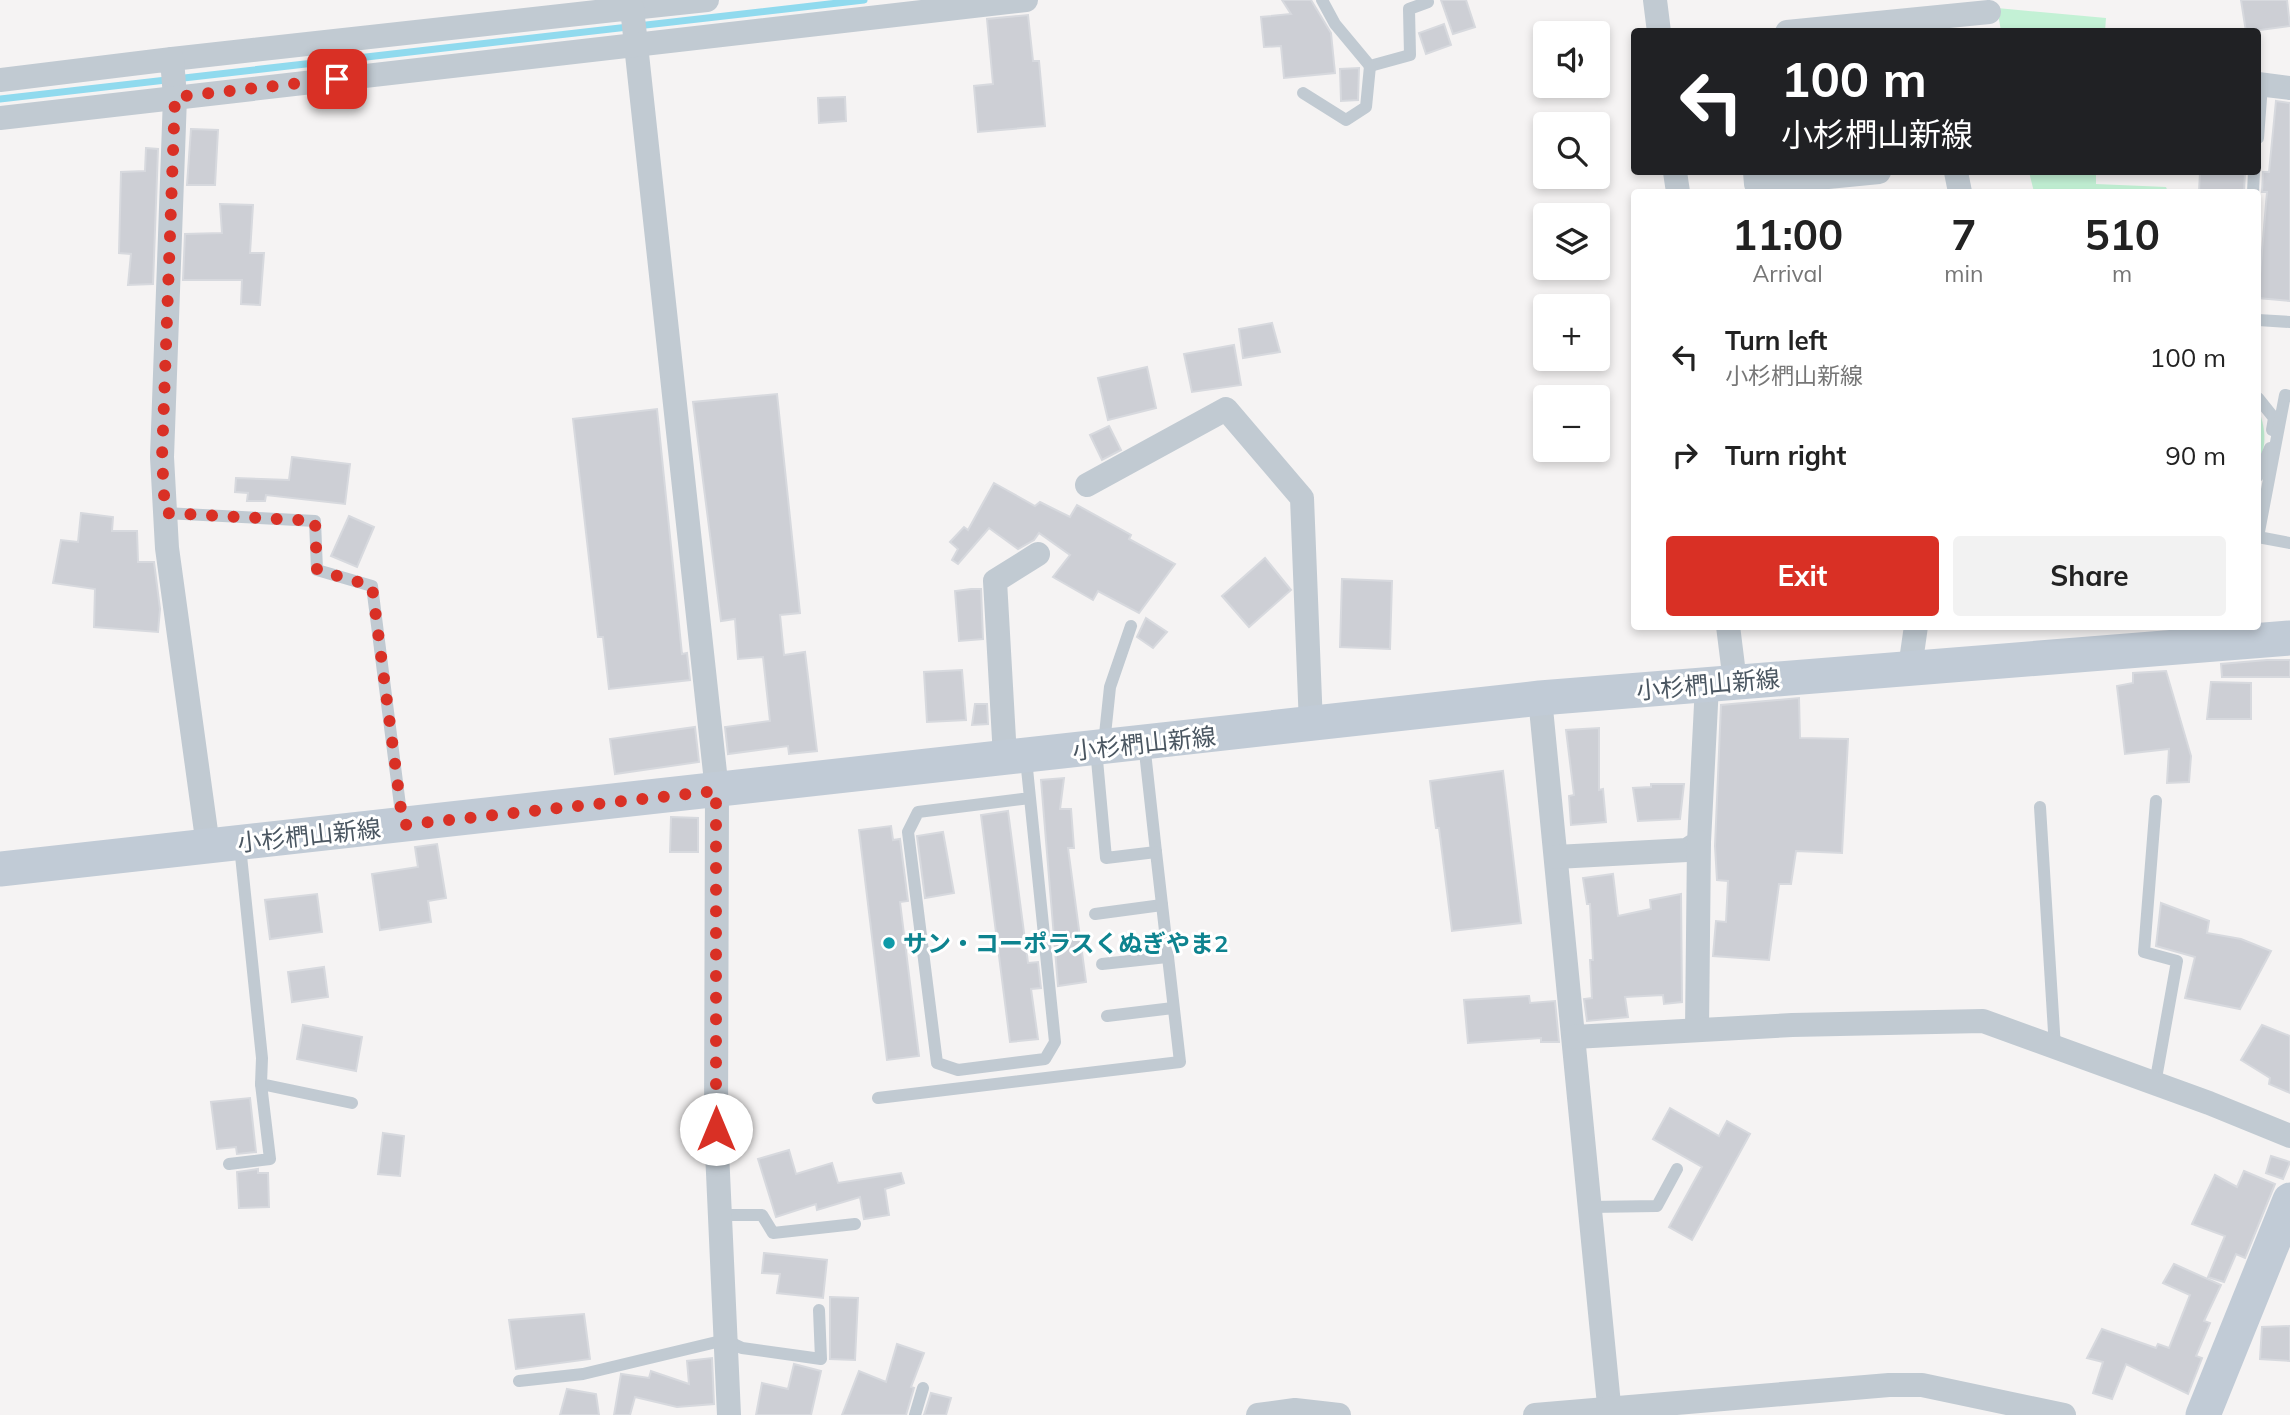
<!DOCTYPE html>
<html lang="en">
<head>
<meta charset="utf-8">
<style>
  :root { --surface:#fff; --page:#f2f2f2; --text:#222; --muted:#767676; --accent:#d93025 }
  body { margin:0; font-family:Mulish,"Noto Sans JP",sans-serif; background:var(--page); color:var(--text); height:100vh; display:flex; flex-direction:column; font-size:26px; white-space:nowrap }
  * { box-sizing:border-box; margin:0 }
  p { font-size:23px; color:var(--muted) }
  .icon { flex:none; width:38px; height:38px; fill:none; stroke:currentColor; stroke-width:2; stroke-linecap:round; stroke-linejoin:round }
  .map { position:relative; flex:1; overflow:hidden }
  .side { position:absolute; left:1631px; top:189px; width:630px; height:441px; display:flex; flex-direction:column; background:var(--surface); border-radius:7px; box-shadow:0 4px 10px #0003 }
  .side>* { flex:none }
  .top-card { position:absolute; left:1631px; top:28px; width:630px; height:147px; border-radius:7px; box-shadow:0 4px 10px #0003; background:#202124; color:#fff; overflow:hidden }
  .buttons { position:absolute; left:1533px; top:21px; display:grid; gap:14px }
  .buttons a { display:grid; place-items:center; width:77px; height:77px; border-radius:7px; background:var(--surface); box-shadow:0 4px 10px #0003; font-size:35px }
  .pin { position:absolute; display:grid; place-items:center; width:60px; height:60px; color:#fff; margin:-30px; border-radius:14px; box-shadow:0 4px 10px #0006 }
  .me { position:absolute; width:77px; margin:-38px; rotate:0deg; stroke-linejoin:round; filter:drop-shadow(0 0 5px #0008) }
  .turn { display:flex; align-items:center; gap:24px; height:147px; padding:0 35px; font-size:32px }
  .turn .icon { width:91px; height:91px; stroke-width:2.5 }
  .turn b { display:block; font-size:49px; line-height:60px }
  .eta { display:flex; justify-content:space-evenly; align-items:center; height:119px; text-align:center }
  .eta b { font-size:42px; font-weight:700; line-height:49px }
  .cta { display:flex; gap:14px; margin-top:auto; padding:14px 35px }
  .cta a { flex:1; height:80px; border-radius:7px; background:var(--accent); color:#fff; font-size:28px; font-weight:700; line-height:80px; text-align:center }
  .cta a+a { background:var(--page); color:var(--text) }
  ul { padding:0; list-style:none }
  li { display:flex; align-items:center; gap:21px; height:98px; padding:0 35px }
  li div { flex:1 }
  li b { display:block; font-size:26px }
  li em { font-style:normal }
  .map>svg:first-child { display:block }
  .green { fill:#c3f1d5 }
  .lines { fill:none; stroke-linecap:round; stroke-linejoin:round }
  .stream { stroke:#90daee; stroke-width:7 }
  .building { fill:#cdcfd5; stroke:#d7d9de; stroke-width:2 }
  .lane { stroke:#c1cad2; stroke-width:12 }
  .street { stroke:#c1cad2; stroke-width:24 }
  .secondary { stroke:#c1cbd6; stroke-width:35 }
  .route { stroke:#d93025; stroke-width:12; stroke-dasharray:0 21.6 }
  .culture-dot { fill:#0f9aa8; stroke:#fff; stroke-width:2.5 }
  .labels { text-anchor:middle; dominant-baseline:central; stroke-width:6; stroke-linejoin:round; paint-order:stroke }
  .street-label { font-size:24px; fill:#4a5661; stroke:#fff }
  .culture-label { font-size:24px; font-weight:bold; fill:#0d838f; stroke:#fff; text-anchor:start }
</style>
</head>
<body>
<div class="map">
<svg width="2290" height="1415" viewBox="0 0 2290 1415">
  <rect width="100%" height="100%" fill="#f5f3f3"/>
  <g class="green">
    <polygon points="1997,8 2106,18 2105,31 2001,31"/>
    <polygon points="2029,172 2096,172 2096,184 2166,187 2168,192 2034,192"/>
    <path d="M2258 408C2265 426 2268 445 2258 463Z"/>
  </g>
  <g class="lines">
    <polyline class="stream" points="0,99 864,0"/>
  </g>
  <g class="building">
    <polygon points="1282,0 1311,0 1331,33 1335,73 1284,78 1281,46 1264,47 1261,17 1291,14"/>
    <polygon points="1441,0 1466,0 1475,27 1453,34"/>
    <polygon points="2241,0 2287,0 2290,26 2246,32"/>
    <polygon points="1028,15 1033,61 1039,61 1045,126 978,132 974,86 993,84 987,19"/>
    <polygon points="1444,24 1451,45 1426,54 1419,33"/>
    <polygon points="1359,68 1358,100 1341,101 1340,69"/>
    <polygon points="845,97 846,121 819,123 818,98"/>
    <polygon points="2276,101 2290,103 2290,301 2258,298 2267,192 2262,192 2263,172 2269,172"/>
    <polygon points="191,129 218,130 215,185 187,185"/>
    <polygon points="146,148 158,149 153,284 128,285 131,254 119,253 121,172 145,171"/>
    <polygon points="2200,172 2245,172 2244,192 2199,192"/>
    <polygon points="220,204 253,205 250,253 264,253 260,305 241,304 242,280 183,280 185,234 222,233"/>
    <polygon points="1272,323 1280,352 1243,358 1239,329"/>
    <polygon points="1234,345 1241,385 1192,392 1184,354"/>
    <polygon points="1147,367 1156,408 1108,420 1098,378"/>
    <polygon points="777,394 800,613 780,615 784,655 805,652 817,751 789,754 788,746 728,754 725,727 770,721 763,657 738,659 735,619 721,621 693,402"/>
    <polygon points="657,409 682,654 687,653 690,680 609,689 603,637 598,637 573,419"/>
    <polygon points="1109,426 1121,450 1102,460 1090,435"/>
    <polygon points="292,457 350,464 345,504 266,495 265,501 247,501 248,493 235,492 236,478 289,480"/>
    <polygon points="994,483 1035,506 1040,502 1070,517 1077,505 1131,535 1129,539 1175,564 1139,613 1098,591 1093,600 1053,577 1070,555 1039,533 1034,540 1018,549 989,528 958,564 952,560 958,549 950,542 964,527 968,530"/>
    <polygon points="81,513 113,517 112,531 137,531 138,562 154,562 160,609 158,632 94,627 95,589 53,583 61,540 78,542"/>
    <polygon points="349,516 374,527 357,567 331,556"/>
    <polygon points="1265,558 1291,590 1249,627 1222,596"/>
    <polygon points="1342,579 1392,581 1390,649 1340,647"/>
    <polygon points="971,589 981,589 983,639 959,641 955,591"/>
    <polygon points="1146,618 1167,632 1153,648 1137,637"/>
    <polygon points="2267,660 2290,660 2290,677 2222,677 2221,664"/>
    <polygon points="962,670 966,720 927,722 924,672"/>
    <polygon points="2166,671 2191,756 2189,782 2167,783 2169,749 2125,754 2117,686 2133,683 2133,673"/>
    <polygon points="2211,682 2251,683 2251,719 2207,719"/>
    <polygon points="1799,698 1800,738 1848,739 1842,853 1796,851 1791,884 1779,884 1769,960 1713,956 1716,921 1726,922 1728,881 1717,880 1715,846 1721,705"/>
    <polygon points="975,704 987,704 988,724 972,725"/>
    <polygon points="695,727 699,762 615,774 610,739"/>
    <polygon points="1599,728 1599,790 1603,789 1606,822 1571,825 1569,796 1574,795 1566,730"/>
    <polygon points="1503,771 1521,923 1452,931 1439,828 1436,828 1430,781"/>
    <polygon points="1064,778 1060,809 1071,809 1074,848 1068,848 1086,982 1058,986 1041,780"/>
    <polygon points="1651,784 1684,784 1680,819 1638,821 1633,788 1651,787"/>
    <polygon points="1008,811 1028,963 1038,962 1041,988 1031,989 1038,1039 1010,1042 981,815"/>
    <polygon points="671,817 698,818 698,852 670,852"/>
    <polygon points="891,826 893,840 900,839 908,901 900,902 919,1056 887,1060 859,830"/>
    <polygon points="943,832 954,893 925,898 917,836"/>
    <polygon points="437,844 446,898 428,901 431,922 380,930 372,874 418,867 415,847"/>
    <polygon points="1613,874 1618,916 1651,909 1650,900 1681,894 1682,1002 1664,1004 1663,995 1625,997 1628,1017 1587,1021 1584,999 1592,998 1590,960 1593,960 1590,904 1587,904 1583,878"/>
    <polygon points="317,894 322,932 270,939 265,900"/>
    <polygon points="2161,903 2209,921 2207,933 2241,939 2271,951 2240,1009 2185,998 2195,957 2156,946"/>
    <polygon points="324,967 328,997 292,1002 288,972"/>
    <polygon points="1529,996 1530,1003 1555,1001 1559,1042 1541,1042 1541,1038 1468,1043 1464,1000"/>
    <polygon points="303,1025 362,1037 356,1071 297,1059"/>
    <polygon points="2262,1025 2290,1036 2290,1093 2269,1084 2270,1078 2241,1060"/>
    <polygon points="250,1098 256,1152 237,1154 236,1147 217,1149 211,1102"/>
    <polygon points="1670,1108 1719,1136 1727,1121 1750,1134 1692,1240 1669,1227 1702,1167 1653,1139"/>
    <polygon points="383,1133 404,1136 400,1176 378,1174"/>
    <polygon points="789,1150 796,1174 832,1163 838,1183 901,1173 904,1183 885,1189 889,1215 864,1219 860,1197 817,1210 816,1204 776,1217 758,1159"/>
    <polygon points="2271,1156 2290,1162 2283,1179 2266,1173"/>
    <polygon points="258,1169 258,1173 268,1173 269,1207 239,1208 237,1172"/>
    <polygon points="2244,1171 2275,1184 2245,1258 2236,1254 2224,1282 2208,1277 2225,1236 2192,1224 2215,1175 2237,1187"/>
    <polygon points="764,1253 827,1260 823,1298 777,1293 780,1274 762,1273"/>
    <polygon points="2174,1264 2221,1285 2204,1321 2210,1323 2196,1356 2202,1358 2188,1394 2126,1364 2112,1399 2093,1393 2103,1362 2087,1358 2102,1329 2156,1348 2158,1344 2169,1348 2190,1295 2163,1283"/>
    <polygon points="830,1297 858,1298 855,1360 830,1359"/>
    <polygon points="584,1314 590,1359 516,1369 509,1320"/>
    <polygon points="2290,1326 2290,1361 2260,1359 2262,1327"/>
    <polygon points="897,1344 924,1353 911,1387 914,1388 906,1415 842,1415 859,1371 886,1382"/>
    <polygon points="712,1358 714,1404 677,1407 635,1397 630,1415 614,1415 621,1374 649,1378 651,1371 689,1384 687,1361"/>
    <polygon points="794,1364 821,1371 811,1415 756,1415 762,1383 788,1389"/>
    <polygon points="567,1389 596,1394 599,1415 560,1415"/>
    <polygon points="931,1393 951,1398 946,1415 924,1415"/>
  </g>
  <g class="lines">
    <g class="lane">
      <polyline points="1322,0 1335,24 1370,66 1410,55 1409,9 1428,2"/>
      <polyline points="1303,93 1346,120 1366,107 1370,66"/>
      <polyline points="2258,138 2262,85"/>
      <polyline points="2253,192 2254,172"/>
      <polyline points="2258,320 2290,322"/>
      <polyline points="2258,398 2274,418 2272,430"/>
      <polyline points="2258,476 2270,448"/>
      <polyline points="165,513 315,521 317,570 372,586 402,821"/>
      <polyline points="2258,537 2285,395 2290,396"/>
      <polyline points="2258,537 2290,543"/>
      <polyline points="1104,744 1110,687 1131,626"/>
      <polyline points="1096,749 1106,858 1156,852 1144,743"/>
      <polyline points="1026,759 1030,798 1055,1042 1045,1059 958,1070 937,1063 908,832 918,812 1030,798"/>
      <polyline points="2040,807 2055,1048"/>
      <polyline points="240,846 262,1058 261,1084 352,1103"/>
      <polyline points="1095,914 1162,905"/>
      <polyline points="1102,964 1167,957"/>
      <polyline points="1107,1016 1173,1008"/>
      <polyline points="2155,1084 2177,961 2144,952 2156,801"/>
      <polyline points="878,1098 1180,1062 1156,852"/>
      <polyline points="229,1164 270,1159 261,1084"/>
      <polyline points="1590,1207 1657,1206 1677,1169"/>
      <polyline points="718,1215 762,1215 773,1233 855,1224"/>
      <polyline points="519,1381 583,1374 725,1340 742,1348 821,1359 819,1310"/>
      <polyline points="915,1415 923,1388"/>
    </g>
    <g class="street">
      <polyline points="1655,0 1659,32"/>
      <polyline points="632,8 707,0"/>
      <polyline points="1787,32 1989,12"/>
      <polyline points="172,59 632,8 717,791 716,1129 729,1415"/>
      <polyline points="0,80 172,59 175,97 162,457 167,548 208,846"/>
      <polyline points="2258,84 2290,88"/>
      <polyline points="0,118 1026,0"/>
      <polyline points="1675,172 1678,192"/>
      <polyline points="1755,172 1756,184 1879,172"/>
      <polyline points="1956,172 1960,192"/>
      <polyline points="1087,485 1226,409 1302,498 1311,725"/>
      <polyline points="1728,626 1735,682"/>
      <polyline points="1910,668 1916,626"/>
      <polyline points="1540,698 1610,1415"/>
      <polyline points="1005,757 995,581 1038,554"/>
      <polyline points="1556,857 1687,850 1699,842 1707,685"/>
      <polyline points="1697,1030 1699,842"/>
      <polyline points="1574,1037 1792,1025 1983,1021 2209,1103 2290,1136"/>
      <polyline points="1258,1415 1295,1410 1339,1415"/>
      <polyline points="1535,1415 1889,1385 1922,1385 2064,1415"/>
    </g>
    <g class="secondary">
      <polyline points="0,869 1540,698 2290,638"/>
      <polyline points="2203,1415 2290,1200"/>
    </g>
  </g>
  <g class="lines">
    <polyline class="route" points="337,79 175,97 162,457 165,513 315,521 317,570 372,586 403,825 716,791 716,1129"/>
  </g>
  <circle class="culture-dot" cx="889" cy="943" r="7"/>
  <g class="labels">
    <g class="street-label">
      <text transform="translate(1708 684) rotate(-5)">小杉椚山新線</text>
      <text transform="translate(1144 743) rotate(-6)">小杉椚山新線</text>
      <text transform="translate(309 835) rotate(-6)">小杉椚山新線</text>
    </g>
    <g class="culture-label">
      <text x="903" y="943">サン・コーポラスくぬぎやま2</text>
    </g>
  </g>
</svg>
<div class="buttons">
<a><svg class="icon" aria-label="sound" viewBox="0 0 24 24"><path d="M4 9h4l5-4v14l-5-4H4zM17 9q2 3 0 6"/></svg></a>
<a><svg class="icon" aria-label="search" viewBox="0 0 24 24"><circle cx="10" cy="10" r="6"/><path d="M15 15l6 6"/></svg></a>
<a><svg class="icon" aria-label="layers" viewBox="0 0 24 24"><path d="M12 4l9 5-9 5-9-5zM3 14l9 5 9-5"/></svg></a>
<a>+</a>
<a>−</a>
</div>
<div class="pin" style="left:337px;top:79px;background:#d93025"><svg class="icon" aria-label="arrive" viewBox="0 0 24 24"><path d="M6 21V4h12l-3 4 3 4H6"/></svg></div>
<svg class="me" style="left:716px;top:1129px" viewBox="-20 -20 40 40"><circle r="19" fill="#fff"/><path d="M0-13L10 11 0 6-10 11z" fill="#d93025"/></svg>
<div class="top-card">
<div class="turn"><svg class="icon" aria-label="left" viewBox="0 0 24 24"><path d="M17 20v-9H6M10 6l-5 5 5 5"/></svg><div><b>100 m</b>小杉椚山新線</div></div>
</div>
<section class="side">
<div class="eta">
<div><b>11:00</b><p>Arrival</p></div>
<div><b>7</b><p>min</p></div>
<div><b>510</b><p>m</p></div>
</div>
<ul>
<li><svg class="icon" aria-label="left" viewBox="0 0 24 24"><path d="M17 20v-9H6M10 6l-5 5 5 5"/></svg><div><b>Turn left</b><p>小杉椚山新線</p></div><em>100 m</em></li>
<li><svg class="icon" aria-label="right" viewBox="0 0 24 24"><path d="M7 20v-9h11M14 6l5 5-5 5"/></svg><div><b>Turn right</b></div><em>90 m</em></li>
</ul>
<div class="cta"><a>Exit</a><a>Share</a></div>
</section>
</div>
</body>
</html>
